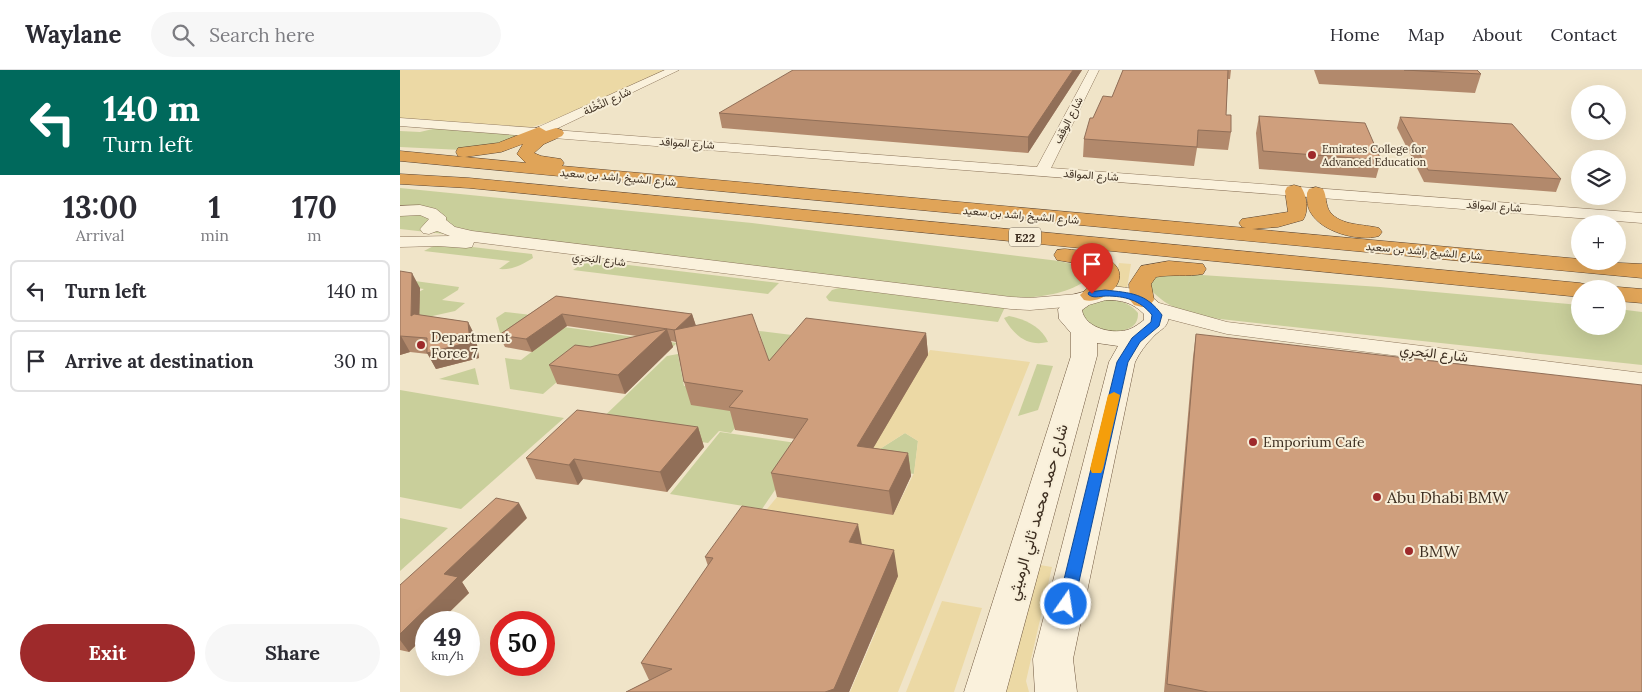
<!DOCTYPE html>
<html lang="en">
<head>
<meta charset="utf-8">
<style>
  :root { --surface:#fff; --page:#f7f7f7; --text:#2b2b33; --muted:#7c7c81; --line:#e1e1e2; --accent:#9e2a2b }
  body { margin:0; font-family:Lora,Vazirmatn,serif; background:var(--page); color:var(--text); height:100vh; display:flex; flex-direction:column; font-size:19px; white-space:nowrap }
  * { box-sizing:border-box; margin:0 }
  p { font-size:16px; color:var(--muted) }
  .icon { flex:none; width:28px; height:28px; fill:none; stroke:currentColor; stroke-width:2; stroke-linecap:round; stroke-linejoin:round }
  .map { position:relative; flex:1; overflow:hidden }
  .panel { display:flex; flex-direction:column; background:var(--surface); width:400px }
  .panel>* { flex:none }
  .top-card { background:#00695c; color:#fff; overflow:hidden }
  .controls { position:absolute; left:1171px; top:15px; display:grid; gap:10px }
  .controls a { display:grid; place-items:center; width:55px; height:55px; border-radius:50%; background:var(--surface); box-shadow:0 5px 20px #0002; font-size:25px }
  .speed { position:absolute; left:15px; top:541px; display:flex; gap:10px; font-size:25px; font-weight:700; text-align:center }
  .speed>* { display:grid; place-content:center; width:65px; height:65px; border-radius:50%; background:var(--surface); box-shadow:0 5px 20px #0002; line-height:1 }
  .speed small { font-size:12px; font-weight:400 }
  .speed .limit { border:8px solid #d22; background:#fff; color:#111 }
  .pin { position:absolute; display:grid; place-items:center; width:42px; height:42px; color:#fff; margin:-51px -21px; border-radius:50% 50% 50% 0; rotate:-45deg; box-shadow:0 0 5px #0007 }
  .pin .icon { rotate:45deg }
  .me { position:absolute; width:55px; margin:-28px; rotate:13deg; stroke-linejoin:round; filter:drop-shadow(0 0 4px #0008) }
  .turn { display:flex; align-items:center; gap:18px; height:105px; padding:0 20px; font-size:22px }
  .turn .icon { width:65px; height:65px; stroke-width:2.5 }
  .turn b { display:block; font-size:35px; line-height:42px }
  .eta { display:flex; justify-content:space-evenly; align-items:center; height:85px; text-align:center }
  .eta b { font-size:30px; font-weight:700; line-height:35px }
  .action { display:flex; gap:10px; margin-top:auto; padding:10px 20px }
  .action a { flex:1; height:58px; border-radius:30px; background:var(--accent); color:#fff; font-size:20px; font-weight:700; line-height:58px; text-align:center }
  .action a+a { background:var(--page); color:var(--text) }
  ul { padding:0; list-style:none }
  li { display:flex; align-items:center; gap:15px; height:62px; margin:0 10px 8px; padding:0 10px; border:2px solid var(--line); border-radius:8px }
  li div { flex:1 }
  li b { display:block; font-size:19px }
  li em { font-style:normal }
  header { display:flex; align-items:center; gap:30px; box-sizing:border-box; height:70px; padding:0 25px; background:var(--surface); border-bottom:1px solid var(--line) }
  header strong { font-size:24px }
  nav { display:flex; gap:28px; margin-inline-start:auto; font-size:18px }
  .search { width:350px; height:45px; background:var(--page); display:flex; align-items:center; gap:12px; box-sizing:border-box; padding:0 18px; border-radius:28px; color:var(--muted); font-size:19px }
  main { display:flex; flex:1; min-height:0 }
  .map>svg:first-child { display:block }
  .green { fill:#c9cf9b }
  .sand { fill:#ecd9a5 }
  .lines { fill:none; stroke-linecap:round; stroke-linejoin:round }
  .street-casing { stroke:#8d765c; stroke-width:1 }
  .secondary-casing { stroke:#6f573f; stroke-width:1 }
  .highway-casing { stroke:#5b4430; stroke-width:1 }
  .street { fill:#faf1dc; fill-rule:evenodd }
  .secondary { fill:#faf1dc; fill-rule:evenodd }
  .highway { fill:#e0a458; fill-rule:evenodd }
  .wall { fill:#b2896c }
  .shaded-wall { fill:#916f58 }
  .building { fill:#cf9f7d; stroke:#916f58 }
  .route { fill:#1a73e8; stroke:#114b97 }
  .slow { fill:#f59e0b }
  .poi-dot { fill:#9e2a2b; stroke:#f7eed8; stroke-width:2 }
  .labels { text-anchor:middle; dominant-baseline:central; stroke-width:4; stroke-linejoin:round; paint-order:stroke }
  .far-street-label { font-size:11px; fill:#3d2e20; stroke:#f7eed8 }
  .far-poi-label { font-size:11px; fill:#3d2e20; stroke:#f7eed8; text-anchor:start }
  .shield { fill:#f7eed8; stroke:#756857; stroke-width:1 }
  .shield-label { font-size:12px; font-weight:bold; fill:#3d2e20 }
  .poi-label { font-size:14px; fill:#3d2e20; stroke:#f7eed8; text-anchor:start }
  .street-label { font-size:14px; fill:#3d2e20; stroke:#f7eed8 }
  .near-poi-label { font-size:16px; fill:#3d2e20; stroke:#f7eed8; text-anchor:start }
  .near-street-label { font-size:16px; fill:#3d2e20; stroke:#f7eed8 }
</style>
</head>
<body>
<header>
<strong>Waylane</strong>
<div class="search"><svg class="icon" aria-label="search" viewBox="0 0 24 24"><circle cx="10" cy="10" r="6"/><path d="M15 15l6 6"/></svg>Search here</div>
<nav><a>Home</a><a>Map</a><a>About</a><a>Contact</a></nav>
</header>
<main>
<section class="panel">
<div class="top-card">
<div class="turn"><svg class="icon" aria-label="left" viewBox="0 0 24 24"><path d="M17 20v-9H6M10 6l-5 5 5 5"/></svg><div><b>140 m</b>Turn left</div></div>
</div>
<div class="eta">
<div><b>13:00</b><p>Arrival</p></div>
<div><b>1</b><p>min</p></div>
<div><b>170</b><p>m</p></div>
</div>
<ul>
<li><svg class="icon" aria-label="left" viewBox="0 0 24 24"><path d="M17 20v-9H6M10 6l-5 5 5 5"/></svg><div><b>Turn left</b></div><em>140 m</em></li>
<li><svg class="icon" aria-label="arrive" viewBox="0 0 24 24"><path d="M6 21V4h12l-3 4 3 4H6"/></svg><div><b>Arrive at destination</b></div><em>30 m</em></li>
</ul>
<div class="action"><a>Exit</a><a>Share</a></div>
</section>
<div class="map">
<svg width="1242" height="622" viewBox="0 0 1242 622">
  <rect width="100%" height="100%" fill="#f0e4c8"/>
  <g class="green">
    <polygon points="37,58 117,64 109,71 62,80 0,77 0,61 20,62"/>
    <path d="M0 118 352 153 659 191 685 197 691 201 690 208C669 223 647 226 622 228L0 159Z"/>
    <path d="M39 173 132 184 133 188C121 195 113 200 99 199L110 191 24 181Z"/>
    <polygon points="195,191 379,213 368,224 173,200 182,194"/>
    <path d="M772 203 980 217 1180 235V256H1218V239L1242 242V295L811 248C782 242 767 238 746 215L753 205Z"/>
    <polygon points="0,209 59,217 58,220 42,230 65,233 55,241 19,249 0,233 24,219 0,216"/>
    <polygon points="442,217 605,237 598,252 429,231 426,227 432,220"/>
    <path d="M699 228C714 230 728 230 738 243 739 268 701 261 687 258L676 237Z"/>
    <polygon points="105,242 140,246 103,274 96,248"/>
    <path d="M609 246C625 249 642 257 648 272 627 277 614 265 604 248Z"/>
    <polygon points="164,257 277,273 265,284 180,292 143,324 110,319 105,288 121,290"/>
    <polygon points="359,261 408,267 370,295"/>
    <polygon points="278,284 284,316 389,292 331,363 319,361 308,373 195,355 267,286"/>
    <polygon points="637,294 653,296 638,340 618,346"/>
    <polygon points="75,298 79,315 39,309"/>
    <polygon points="0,320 164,348 61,439 0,427"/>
    <polygon points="320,362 472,384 505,363 518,371 514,404 398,386 362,439 270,424"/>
    <polygon points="0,448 48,458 0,501"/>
  </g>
  <g class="sand">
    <polygon points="0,0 266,0 152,51 132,57 120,58 0,48"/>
    <polygon points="719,193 731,194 727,218 714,216"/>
    <polygon points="530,280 630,292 498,622 450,622 477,559 470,546 349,461 377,427 493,445 514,403 518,371 505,363 472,384 471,381"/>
    <polygon points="621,492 652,497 626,611 629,622 585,622"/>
    <polygon points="542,531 582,538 554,622 506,622"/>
  </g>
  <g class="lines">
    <defs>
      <g id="street">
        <polygon points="265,0 279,0 154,60 637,97 689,0 699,0 651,98 1242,143 1242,153 0,56 0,48 136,58"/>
        <polygon points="20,135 36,139 46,147 46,150 55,157 72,161 611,227 630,228 678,224 685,226 688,230 685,234 678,236 630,240 611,239 74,172 72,177 66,178 38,176 0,177 0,167 50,166 37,161 29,164 23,163 20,159 29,149 20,145 0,146 0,136"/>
        <polygon points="752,231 827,252 1242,303 1242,317 827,264 757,246 745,241 742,237 745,233"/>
      </g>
      <path id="secondary" d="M705 216C733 217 753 221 769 245 768 258 762 258 754 266 746 274 740 282 735 292L673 589 677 622H635L633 589 709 292 718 276 697 273V286L606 622H564L671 286V263L659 249 658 239 672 225ZM706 230C721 230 732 232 744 244V250C740 253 735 257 730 259 715 265 685 259 682 240L689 235Z"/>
      <g id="highway">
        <path d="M139 57 146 61 156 58 162 60 164 63 162 66 144 74 134 83 141 86 161 89 164 93 162 96 846 158 842 157 839 153 842 149 888 142 885 121 887 117 894 115 901 117C907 126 909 141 903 150L878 157 852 159 1180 189V191L1242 194V208L0 91V81L63 87 58 86 56 82 58 78 98 73ZM123 74 117 84 126 93 65 87 101 82Z"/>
        <polygon points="0,104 69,108 1180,213 1188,215 1191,219 1180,219 1180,227 69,118 0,114"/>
        <path d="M916 117 923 119C927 126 925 135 930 142 941 156 964 154 979 158L982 162 979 166C958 172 922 162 911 143 907 137 907 130 907 123L909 119Z"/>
        <path d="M665 179C682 181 705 182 716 196 729 212 703 235 684 230L680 225 695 211 696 202 686 195 657 190 654 185 657 180Z"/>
        <path d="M769 191 803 194 806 199 803 204C788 207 772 204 756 207L751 214 754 230 750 235 742 237 734 235 730 230 729 214 741 196Z"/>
        <polygon points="1218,217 1242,219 1242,233 1218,231 1218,219 1211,219"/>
      </g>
    </defs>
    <use href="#street" class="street-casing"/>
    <use href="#secondary" class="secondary-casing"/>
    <use href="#highway" class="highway-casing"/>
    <use href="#street" class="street"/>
    <use href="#secondary" class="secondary"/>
    <use href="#highway" class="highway"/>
  </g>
  <g class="wall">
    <polygon points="682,0 628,83 322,58 319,43"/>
    <polygon points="723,0 831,0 830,9 828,9 826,45 831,62 828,80 797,78 794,96 683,87 684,69 693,48 712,27"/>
    <polygon points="914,0 1077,0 1081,4 1075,23 919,14"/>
    <polygon points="859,46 981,90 976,108 859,99 856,63"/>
    <polygon points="1000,47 1161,109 1156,122 1024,112 997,58"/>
    <polygon points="0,201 20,218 19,245 68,252 76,268 79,288 36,299 28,284 10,282 0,285"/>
    <polygon points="156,226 292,244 296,256 369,291 526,263 528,285 473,378 508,383 511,406 493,445 377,427 371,403 395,369 335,360 330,341 291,335 284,312 276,272 271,271 273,277 225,324 157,314 149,295 190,277 237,266 167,256 132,282 105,277 99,265"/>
    <polygon points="796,264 1242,622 764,622 793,287"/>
    <polygon points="298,357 304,377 267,422 183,409 178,415 136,409 126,388"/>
    <polygon points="127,448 62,512 69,523 9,582 0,580 0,515"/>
    <polygon points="462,475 498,506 449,622 226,622 249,610 241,593 308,496 305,487"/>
  </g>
  <g class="shaded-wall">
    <polygon points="673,0 682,0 628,83 628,67"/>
    <polygon points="12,203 20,218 19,262 11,246"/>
    <polygon points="162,244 167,256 132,282 126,269"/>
    <polygon points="292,244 296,256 275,260"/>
    <polygon points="68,252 76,268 79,288 36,299 27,283"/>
    <polygon points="267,259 273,277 225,324 218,305"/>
    <polygon points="526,263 528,285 461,399 457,376"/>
    <polygon points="0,266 1,266 10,282 0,285"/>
    <polygon points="298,357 304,377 267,422 260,402"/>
    <polygon points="508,383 511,406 493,445 489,421"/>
    <polygon points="174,389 183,409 178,415 169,395"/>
    <polygon points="119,433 127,448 62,512 69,523 39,552 26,552 26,565 9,582 0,570 0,564 44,504"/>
    <polygon points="458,454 463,480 449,472"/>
    <polygon points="494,480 498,506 449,622 425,622"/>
  </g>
  <g class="building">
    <polygon points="393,0 673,0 628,67 319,43"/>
    <polygon points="723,0 828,0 826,45 831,45 831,62 798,60 797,77 684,69 690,48 693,48 703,26 712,27"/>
    <polygon points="1004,0 1077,0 1081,4"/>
    <polygon points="859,46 965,53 981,90 863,81"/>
    <polygon points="1000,47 1112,54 1161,109 1028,100"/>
    <polygon points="0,201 12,203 11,246 14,244 68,252 70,272 27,283 27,268 0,266"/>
    <polygon points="156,226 292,244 275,260 162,244 126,269 99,265"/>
    <polygon points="352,244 369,291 406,248 526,263 457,376 508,383 489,421 371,403 408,349 329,337 343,321 284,312 274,260"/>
    <polygon points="267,259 218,305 149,295 175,275 190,277"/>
    <polygon points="796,264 1242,315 1242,622 808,622 767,614"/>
    <polygon points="177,340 298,357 260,402 174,389 169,395 126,388"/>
    <polygon points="96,428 119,433 44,504 58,507 0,564 0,515"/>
    <polygon points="342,436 458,454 449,472 494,480 434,619 425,622 226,622 272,599 241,593 313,488 305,487"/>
  </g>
  <path class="route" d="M705 220C731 223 746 223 762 245L759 256 740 272 728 292 674 534 671 539 666 541 660 539 658 534 717 292 732 268 751 252 752 245C740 230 725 226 706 226 699 226 693 229 688 224L689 222Z"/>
  <polygon class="slow" points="714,322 720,325 703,399 701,403 692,403 690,399 708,325"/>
  <g class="poi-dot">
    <circle cx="912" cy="85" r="5"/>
    <circle cx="21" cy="275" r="5"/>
    <circle cx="853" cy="372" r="5"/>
    <circle cx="977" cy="427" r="5"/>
    <circle cx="1009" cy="481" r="5"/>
  </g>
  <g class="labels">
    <g class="far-street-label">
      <text transform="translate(207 31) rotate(-25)">شارع النَّخْلة</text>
      <text transform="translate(668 50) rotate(-63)">شارع الوقف</text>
      <text transform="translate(287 73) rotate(4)">شارع المواقد</text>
      <text transform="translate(691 105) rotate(4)">شارع المواقد</text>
      <text transform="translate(218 107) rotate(5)">شارع الشيخ راشد بن سعيد</text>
      <text transform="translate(1094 136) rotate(4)">شارع المواقد</text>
      <text transform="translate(621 145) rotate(5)">شارع الشيخ راشد بن سعيد</text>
      <text transform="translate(1024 181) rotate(5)">شارع الشيخ راشد بن سعيد</text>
      <text transform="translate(199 189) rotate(7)">شارع البَحرِي</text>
    </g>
    <g class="far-poi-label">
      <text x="922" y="79">Emirates College for<tspan x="922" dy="13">Advanced Education</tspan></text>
    </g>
    <rect class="shield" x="609" y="157.5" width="32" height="19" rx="4"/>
    <g class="shield-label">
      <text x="625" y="167">E22</text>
    </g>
    <g class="poi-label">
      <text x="31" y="267">Department<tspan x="31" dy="16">Force 7</tspan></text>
      <text x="863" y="372">Emporium Cafe</text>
    </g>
    <g class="street-label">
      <text transform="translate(1034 283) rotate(7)">شارع البَحرِي</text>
    </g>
    <g class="near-poi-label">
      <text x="987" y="427">Abu Dhabi BMW</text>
      <text x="1019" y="481">BMW</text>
    </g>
    <g class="near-street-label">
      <text transform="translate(637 442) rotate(-74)">شارع حمد محمد ثاني الرميثي</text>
    </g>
  </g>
</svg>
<div class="controls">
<a><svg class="icon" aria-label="search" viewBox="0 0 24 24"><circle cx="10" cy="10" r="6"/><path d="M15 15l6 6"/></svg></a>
<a><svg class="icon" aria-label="layers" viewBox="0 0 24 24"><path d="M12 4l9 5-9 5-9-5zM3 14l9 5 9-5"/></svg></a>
<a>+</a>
<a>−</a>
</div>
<div class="speed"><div>49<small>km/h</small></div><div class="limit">50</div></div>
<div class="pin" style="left:692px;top:224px;background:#d93025"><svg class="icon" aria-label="arrive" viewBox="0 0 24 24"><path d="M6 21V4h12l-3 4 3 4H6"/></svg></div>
<svg class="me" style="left:666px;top:534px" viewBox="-20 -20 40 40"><circle r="17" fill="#1a73e8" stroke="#fff" stroke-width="3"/><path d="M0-11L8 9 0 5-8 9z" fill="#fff"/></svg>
</div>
</main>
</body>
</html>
